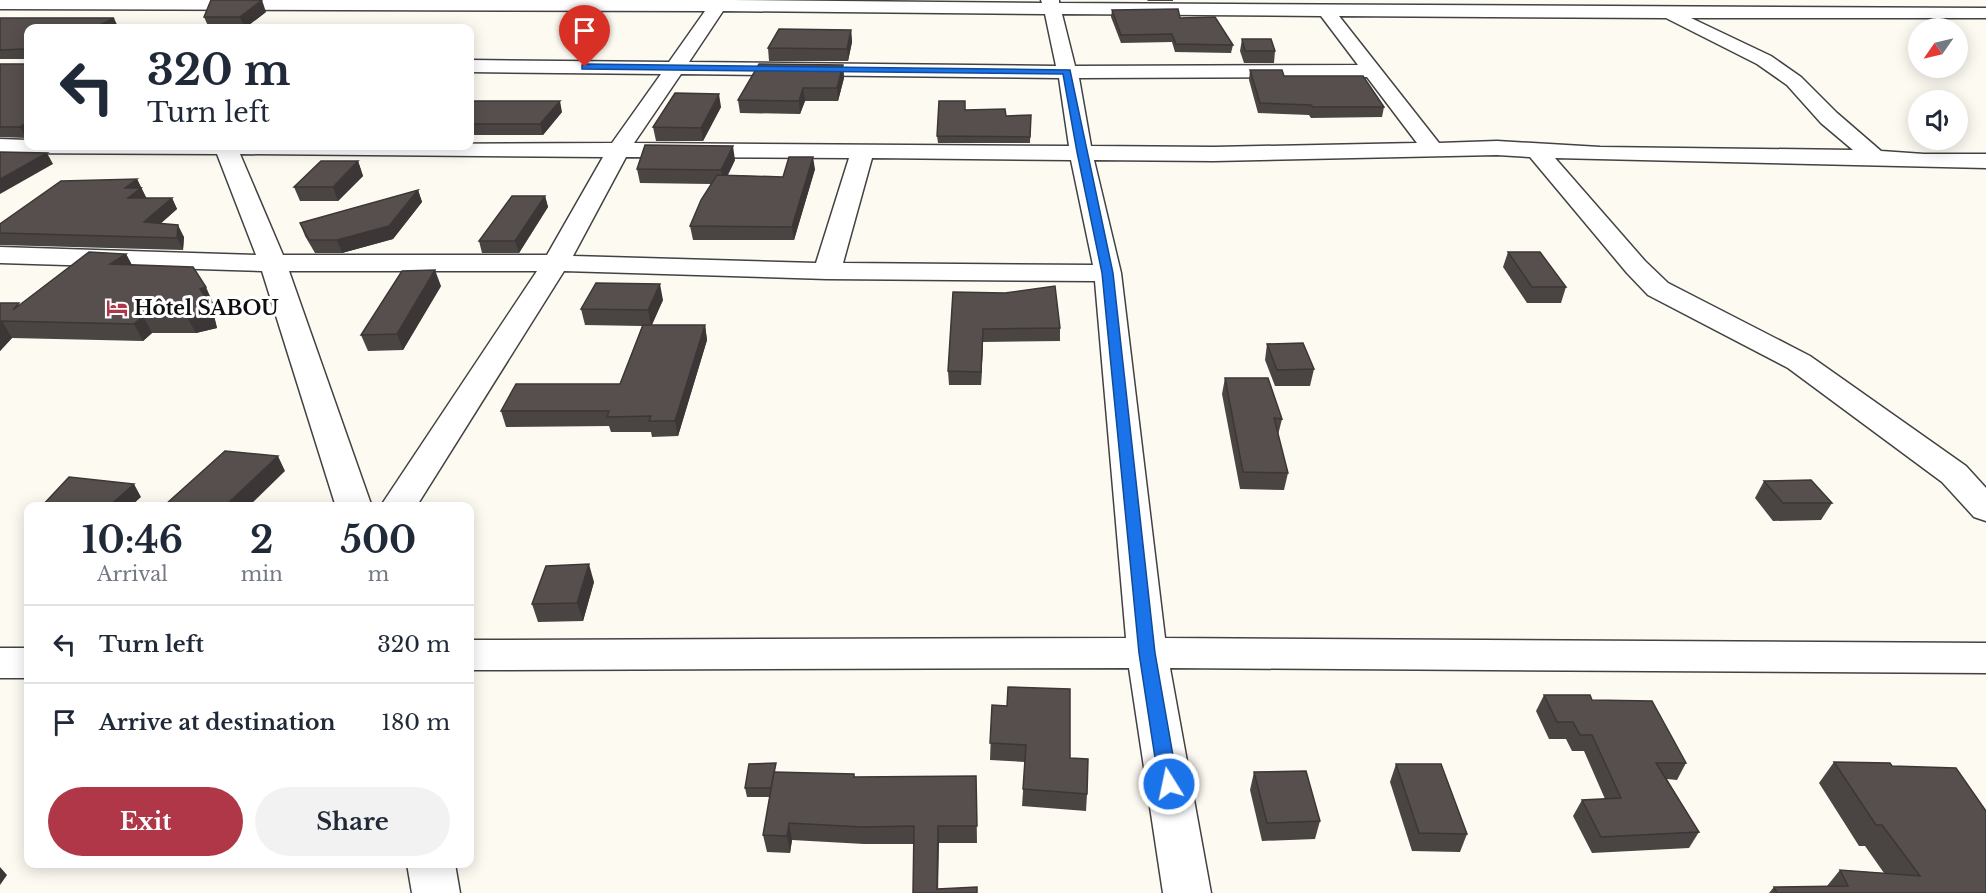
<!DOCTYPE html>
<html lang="en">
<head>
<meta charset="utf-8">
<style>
  :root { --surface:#fff; --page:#f2f2f3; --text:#1f2937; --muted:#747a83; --line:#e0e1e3; --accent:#af3748 }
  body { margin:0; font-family:"Libre Baskerville",serif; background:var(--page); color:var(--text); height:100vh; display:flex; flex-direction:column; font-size:22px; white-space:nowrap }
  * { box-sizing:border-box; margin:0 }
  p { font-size:20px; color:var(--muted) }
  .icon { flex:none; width:33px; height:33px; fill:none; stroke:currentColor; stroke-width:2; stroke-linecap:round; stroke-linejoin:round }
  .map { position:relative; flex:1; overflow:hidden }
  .panel { position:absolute; left:24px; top:502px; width:450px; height:366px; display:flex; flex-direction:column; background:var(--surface); border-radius:12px; box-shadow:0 3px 15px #0003 }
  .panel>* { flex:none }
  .guide { position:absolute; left:24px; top:24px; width:450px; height:126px; border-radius:12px; box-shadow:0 3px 15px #0003; background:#fff; color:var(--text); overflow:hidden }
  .needle { width:39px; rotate:236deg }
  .tools { position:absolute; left:1908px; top:18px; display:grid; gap:12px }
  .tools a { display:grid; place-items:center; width:60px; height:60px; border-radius:50%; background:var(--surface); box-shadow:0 3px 15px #0003; font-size:30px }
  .pin { position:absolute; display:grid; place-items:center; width:51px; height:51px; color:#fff; margin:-62px -26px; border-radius:50% 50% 50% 0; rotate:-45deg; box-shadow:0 0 6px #0007 }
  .pin .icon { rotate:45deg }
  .me { position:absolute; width:66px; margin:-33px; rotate:350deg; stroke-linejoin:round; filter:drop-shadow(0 0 4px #0008) }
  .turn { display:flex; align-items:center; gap:21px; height:126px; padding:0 24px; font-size:27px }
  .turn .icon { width:78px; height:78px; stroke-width:2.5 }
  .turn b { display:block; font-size:42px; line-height:51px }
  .eta { display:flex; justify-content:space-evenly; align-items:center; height:102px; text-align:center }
  .eta b { font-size:36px; font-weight:700; line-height:42px }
  .button { display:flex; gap:12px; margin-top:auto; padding:12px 24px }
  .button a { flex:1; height:69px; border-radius:36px; background:var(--accent); color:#fff; font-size:24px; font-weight:700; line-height:69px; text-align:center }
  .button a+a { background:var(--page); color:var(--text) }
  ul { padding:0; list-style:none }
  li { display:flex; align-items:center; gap:18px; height:78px; padding:0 24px; border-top:2px solid var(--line) }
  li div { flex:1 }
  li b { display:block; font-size:22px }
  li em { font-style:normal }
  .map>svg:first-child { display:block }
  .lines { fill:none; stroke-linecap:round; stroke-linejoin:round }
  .street-casing { stroke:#424242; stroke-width:3 }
  .street { fill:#fff; fill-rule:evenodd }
  .wall { fill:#4a4442 }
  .shaded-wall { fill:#3c3736 }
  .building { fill:#564f4d; stroke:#3c3736; stroke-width:1.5 }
  .route { fill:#1a73e8; stroke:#114b97; stroke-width:1.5 }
  .labels { text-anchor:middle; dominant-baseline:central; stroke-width:6; stroke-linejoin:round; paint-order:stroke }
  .poi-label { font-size:20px; font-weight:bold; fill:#0f0f0f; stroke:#fff; text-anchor:start }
</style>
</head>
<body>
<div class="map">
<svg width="1986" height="893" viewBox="0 0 1986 893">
  <rect width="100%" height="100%" fill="#fdfaf2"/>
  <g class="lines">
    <defs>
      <g id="street">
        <path d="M0 0H731L1042 3 1041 0H1059V3L1986 8V18H1691L1771 56 1801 77 1837 113 1881 151 1924 154H1986V168L1555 158 1645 261 1668 283 1810 356 1966 466 1986 488V521L1974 517 1942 482 1788 368 1648 295 1627 273 1530 157 1497 155 1214 161 1094 160 1121 273 1165 638 1986 643V673L1170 668 1211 893H1163L1129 668 470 670V640L1126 638 1095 281 827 279 564 271 416 507H380L537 271H289L372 507H336L262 271 0 263V247L256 255 217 154 0 153V139L28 140V146L612 143 661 74 470 72V60L669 62 705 11 0 9ZM723 11 1045 14 1056 66 689 62ZM1062 14 1321 16 1358 65 1075 66ZM1339 16 1666 18 1757 64 1787 85 1821 123 1853 150 1600 147 1497 141 1439 143ZM681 74 1059 78 1069 146 634 143ZM1367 77 1417 143 1214 147 1091 146 1079 78ZM240 154 603 157 547 255H283ZM626 157 849 158 816 263 573 256ZM872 158 1071 160 1093 265 843 263Z"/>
        <rect x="0" y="648" width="28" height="30"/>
        <polygon points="407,864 455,864 460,893 412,893"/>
      </g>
    </defs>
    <use href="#street" class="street-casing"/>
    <use href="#street" class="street"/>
  </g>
  <g class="wall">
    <polygon points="1147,0 1173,0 1173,1 1148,1"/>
    <polygon points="1112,10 1180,18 1233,45 1231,53 1175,52 1172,42 1121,43 1111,17"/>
    <polygon points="266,12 245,28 209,28 204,17"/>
    <polygon points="0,18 118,27 116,28 28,28 28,136 26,138 0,137 0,64 25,64 25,59 0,59"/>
    <polygon points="851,30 852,42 848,61 769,61 768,48"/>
    <polygon points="1242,39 1275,51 1274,63 1244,63 1240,51"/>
    <polygon points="843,65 844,78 838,101 805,101 800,114 740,113 738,100"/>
    <polygon points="1250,70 1284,76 1384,107 1382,117 1311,118 1309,115 1258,113 1249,80"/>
    <polygon points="470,103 562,112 543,135 470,135"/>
    <polygon points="721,107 703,141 656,141 653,127"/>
    <polygon points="965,110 1006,116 1031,115 1030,143 938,143 937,136"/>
    <polygon points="735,160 728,175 783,177 815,169 794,240 693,240 690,226 711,184 640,183 637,169"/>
    <polygon points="358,161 363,176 338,201 300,201 294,187"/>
    <polygon points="137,179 146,198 172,198 177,209 161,223 184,237 183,250 0,245 0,224"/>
    <polygon points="418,190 422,202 393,239 342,253 315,253 305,236 300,223"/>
    <polygon points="545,196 548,207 519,253 482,253 479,241"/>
    <polygon points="1508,252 1566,287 1561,303 1527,303 1503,267"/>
    <polygon points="126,254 132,265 213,303 209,304 213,312 217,328 196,333 152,333 143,341 12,338 0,351 0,303 20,305"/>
    <polygon points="441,286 403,350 368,351 361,335"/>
    <polygon points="953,292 1060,328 1060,341 983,342 981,385 949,385 948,371"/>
    <polygon points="663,300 652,325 705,325 707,340 678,436 652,437 651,432 611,432 609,426 506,427 501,411 620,384 642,326 585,325 581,309"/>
    <polygon points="1267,344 1314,369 1310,386 1275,386 1265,360"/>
    <polygon points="1225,378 1282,419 1278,435 1288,473 1284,490 1240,489 1222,394"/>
    <polygon points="1764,481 1832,503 1821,520 1773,521 1755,498"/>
    <polygon points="594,582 583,621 538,622 532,604"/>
    <polygon points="1544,695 1592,700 1686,763 1677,780 1667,779 1699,832 1689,848 1592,853 1573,816 1582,800 1605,799 1584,751 1572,751 1566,739 1549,739 1536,711"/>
    <polygon points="992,705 1070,758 1087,794 1086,811 1022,806 1025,762 990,760"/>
    <polygon points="1834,762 1986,893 1769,893 1774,887 1827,886 1840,870 1884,873 1865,846 1859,846 1819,783"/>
    <polygon points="1396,764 1467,834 1460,852 1412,851 1390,782"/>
    <polygon points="1254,772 1320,821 1315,839 1262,841 1250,790"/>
    <polygon points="778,773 854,774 854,777 976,776 977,843 939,843 913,893 914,844 864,844 792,840 790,853 767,852 763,835 770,797 747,797 745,788"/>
  </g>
  <g class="shaded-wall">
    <polygon points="262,0 266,12 245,28 240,17"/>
    <polygon points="114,18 118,27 116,28 94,28"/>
    <polygon points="851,30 852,42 848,61 847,49"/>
    <polygon points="843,65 844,78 838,101 837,88"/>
    <polygon points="803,88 805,101 800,114 799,101"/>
    <polygon points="719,94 721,107 703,141 701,128"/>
    <polygon points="560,101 562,112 543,135 540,124"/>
    <polygon points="28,122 28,136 26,138 20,127"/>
    <polygon points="733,146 735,160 723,184 721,170"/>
    <polygon points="47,153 53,164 0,194 0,179"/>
    <polygon points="813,157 815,169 794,240 792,227"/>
    <polygon points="358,161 363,176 338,201 333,187"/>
    <polygon points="137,179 147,199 128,198 125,188"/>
    <polygon points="418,190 422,202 393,239 342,253 337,240"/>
    <polygon points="545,196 548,207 519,253 515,241"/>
    <polygon points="172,198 177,209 149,234 144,222"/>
    <polygon points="178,225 184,237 183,250 177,238"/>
    <polygon points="126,254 134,269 110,264"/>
    <polygon points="435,270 441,286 403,350 397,334"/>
    <polygon points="660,284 663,300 651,326 648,310"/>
    <polygon points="206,287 213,303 209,304 213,312 217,328 196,333 187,317 200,289"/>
    <polygon points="143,316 152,333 143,341 134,324"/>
    <polygon points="2,321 12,338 0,351 0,323"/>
    <polygon points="705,325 707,340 678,436 675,421"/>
    <polygon points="983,329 983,342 981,385 981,372"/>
    <polygon points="278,456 285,471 248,507 224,507"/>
    <polygon points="134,484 141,497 130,507 108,507"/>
    <polygon points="589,564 594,582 583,621 577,603"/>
    <polygon points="789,823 792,840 790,853 787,836"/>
    <polygon points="938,826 939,843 938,893 937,893"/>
    <polygon points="0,867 7,875 0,885"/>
  </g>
  <g class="building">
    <polygon points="211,0 262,0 240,17 204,17"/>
    <polygon points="1178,9 1180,18 1215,17 1233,45 1176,44 1172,34 1121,35 1112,10"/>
    <polygon points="0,18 114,18 94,28 28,28 28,122 20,127 0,127 0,64 25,64 25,49 0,50"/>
    <polygon points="779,29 851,30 847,49 768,48"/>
    <polygon points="1242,39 1271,39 1275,51 1245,51"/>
    <polygon points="759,64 843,65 837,88 803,88 799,101 738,100"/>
    <polygon points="1250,70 1282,70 1284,76 1363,76 1384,107 1313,107 1311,105 1260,103"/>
    <polygon points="675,93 719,94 701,128 653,127"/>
    <polygon points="471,101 560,101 540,124 470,124 470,103"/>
    <polygon points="939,101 965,101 965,110 1005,109 1006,116 1031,115 1030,137 937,136"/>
    <polygon points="645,145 733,146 721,170 637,169"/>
    <polygon points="0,152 47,153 0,179"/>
    <polygon points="789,157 813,157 792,227 690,226 701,200 717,175 783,177"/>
    <polygon points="321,161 358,161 333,187 294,187"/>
    <polygon points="137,179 125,188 141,188 128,198 172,198 144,222 178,225 177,238 0,233 0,224 61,181"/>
    <polygon points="418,190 389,226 337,240 309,240 300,223"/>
    <polygon points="512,196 545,196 515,241 479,241"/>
    <polygon points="89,252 126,254 110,264 193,267 206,287 200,289 205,296 209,311 187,317 143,316 134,324 2,321 0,323 0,303 19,303 13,310"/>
    <polygon points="1508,252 1540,252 1566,287 1532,287"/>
    <polygon points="435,270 397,334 361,335 402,271"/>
    <polygon points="596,283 660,284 648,310 581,309"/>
    <polygon points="1055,286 1060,328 983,329 981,372 948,371 953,292 1005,293"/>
    <polygon points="643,325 705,325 675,421 649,421 651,416 607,417 609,411 501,411 516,384 620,384"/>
    <polygon points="1303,343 1314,369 1277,370 1267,344"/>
    <polygon points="1225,378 1268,378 1282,419 1274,418 1288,473 1243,472"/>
    <polygon points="225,451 278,456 224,507 179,507 165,505"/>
    <polygon points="69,477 134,484 108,507 41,507"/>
    <polygon points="1811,480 1832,503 1783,503 1764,481"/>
    <polygon points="589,564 577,603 532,604 546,566"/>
    <polygon points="1008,687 1070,689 1070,758 1088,759 1087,794 1023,789 1026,745 990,743 992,705 1007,706"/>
    <polygon points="1544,695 1590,695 1592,700 1652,701 1686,763 1656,763 1699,832 1601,837 1582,800 1621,798 1592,735 1580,735 1573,722 1557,722"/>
    <polygon points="1834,762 1890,763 1892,766 1956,768 1986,811 1986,893 1777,893 1774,887 1848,886 1840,870 1920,876 1882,825 1876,825"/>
    <polygon points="776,763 771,788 745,788 749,764"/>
    <polygon points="1396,764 1441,764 1467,834 1419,833"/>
    <polygon points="1306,771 1320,821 1267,823 1254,772"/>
    <polygon points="774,772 854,774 854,777 976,776 977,826 938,826 937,889 977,887 977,893 913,893 914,826 862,827 789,823 787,836 763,835"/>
  </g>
  <polygon class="route" points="585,64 1070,70 1113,273 1155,653 1178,784 1175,789 1169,792 1162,789 1159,784 1139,653 1102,273 1077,152 1063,74 582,69 582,65"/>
  <defs>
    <symbol id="hotel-bare" viewBox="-9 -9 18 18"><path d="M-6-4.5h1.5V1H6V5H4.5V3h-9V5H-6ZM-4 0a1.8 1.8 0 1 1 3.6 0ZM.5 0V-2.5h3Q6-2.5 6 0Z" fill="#af3748" stroke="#fff" stroke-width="2.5" paint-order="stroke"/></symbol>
  </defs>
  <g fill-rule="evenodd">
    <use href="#hotel-bare" x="102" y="293" width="30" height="30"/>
  </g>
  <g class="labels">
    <g class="poi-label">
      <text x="134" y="308">Hôtel SABOU</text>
    </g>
  </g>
</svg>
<div class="tools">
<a><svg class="needle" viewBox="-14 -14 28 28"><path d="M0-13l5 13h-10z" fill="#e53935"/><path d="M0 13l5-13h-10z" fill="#747a83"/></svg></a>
<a><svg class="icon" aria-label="sound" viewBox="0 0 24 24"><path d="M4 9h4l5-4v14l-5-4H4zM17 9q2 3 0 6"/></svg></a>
</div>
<div class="pin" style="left:585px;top:67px;background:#d93025"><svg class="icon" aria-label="arrive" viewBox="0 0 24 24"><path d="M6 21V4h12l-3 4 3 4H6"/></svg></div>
<svg class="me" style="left:1169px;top:784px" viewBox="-20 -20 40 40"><circle r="17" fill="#1a73e8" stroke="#fff" stroke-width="3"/><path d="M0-11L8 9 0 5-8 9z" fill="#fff"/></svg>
<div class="guide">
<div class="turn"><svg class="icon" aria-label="left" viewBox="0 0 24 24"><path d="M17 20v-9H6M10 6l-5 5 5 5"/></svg><div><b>320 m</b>Turn left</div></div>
</div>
<section class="panel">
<div class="eta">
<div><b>10:46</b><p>Arrival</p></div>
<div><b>2</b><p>min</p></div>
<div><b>500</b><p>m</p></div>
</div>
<ul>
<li><svg class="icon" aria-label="left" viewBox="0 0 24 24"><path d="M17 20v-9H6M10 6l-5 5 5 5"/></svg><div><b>Turn left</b></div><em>320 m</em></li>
<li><svg class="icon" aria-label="arrive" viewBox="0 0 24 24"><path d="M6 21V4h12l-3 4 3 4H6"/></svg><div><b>Arrive at destination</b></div><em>180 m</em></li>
</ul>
<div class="button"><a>Exit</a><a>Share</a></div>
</section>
</div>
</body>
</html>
